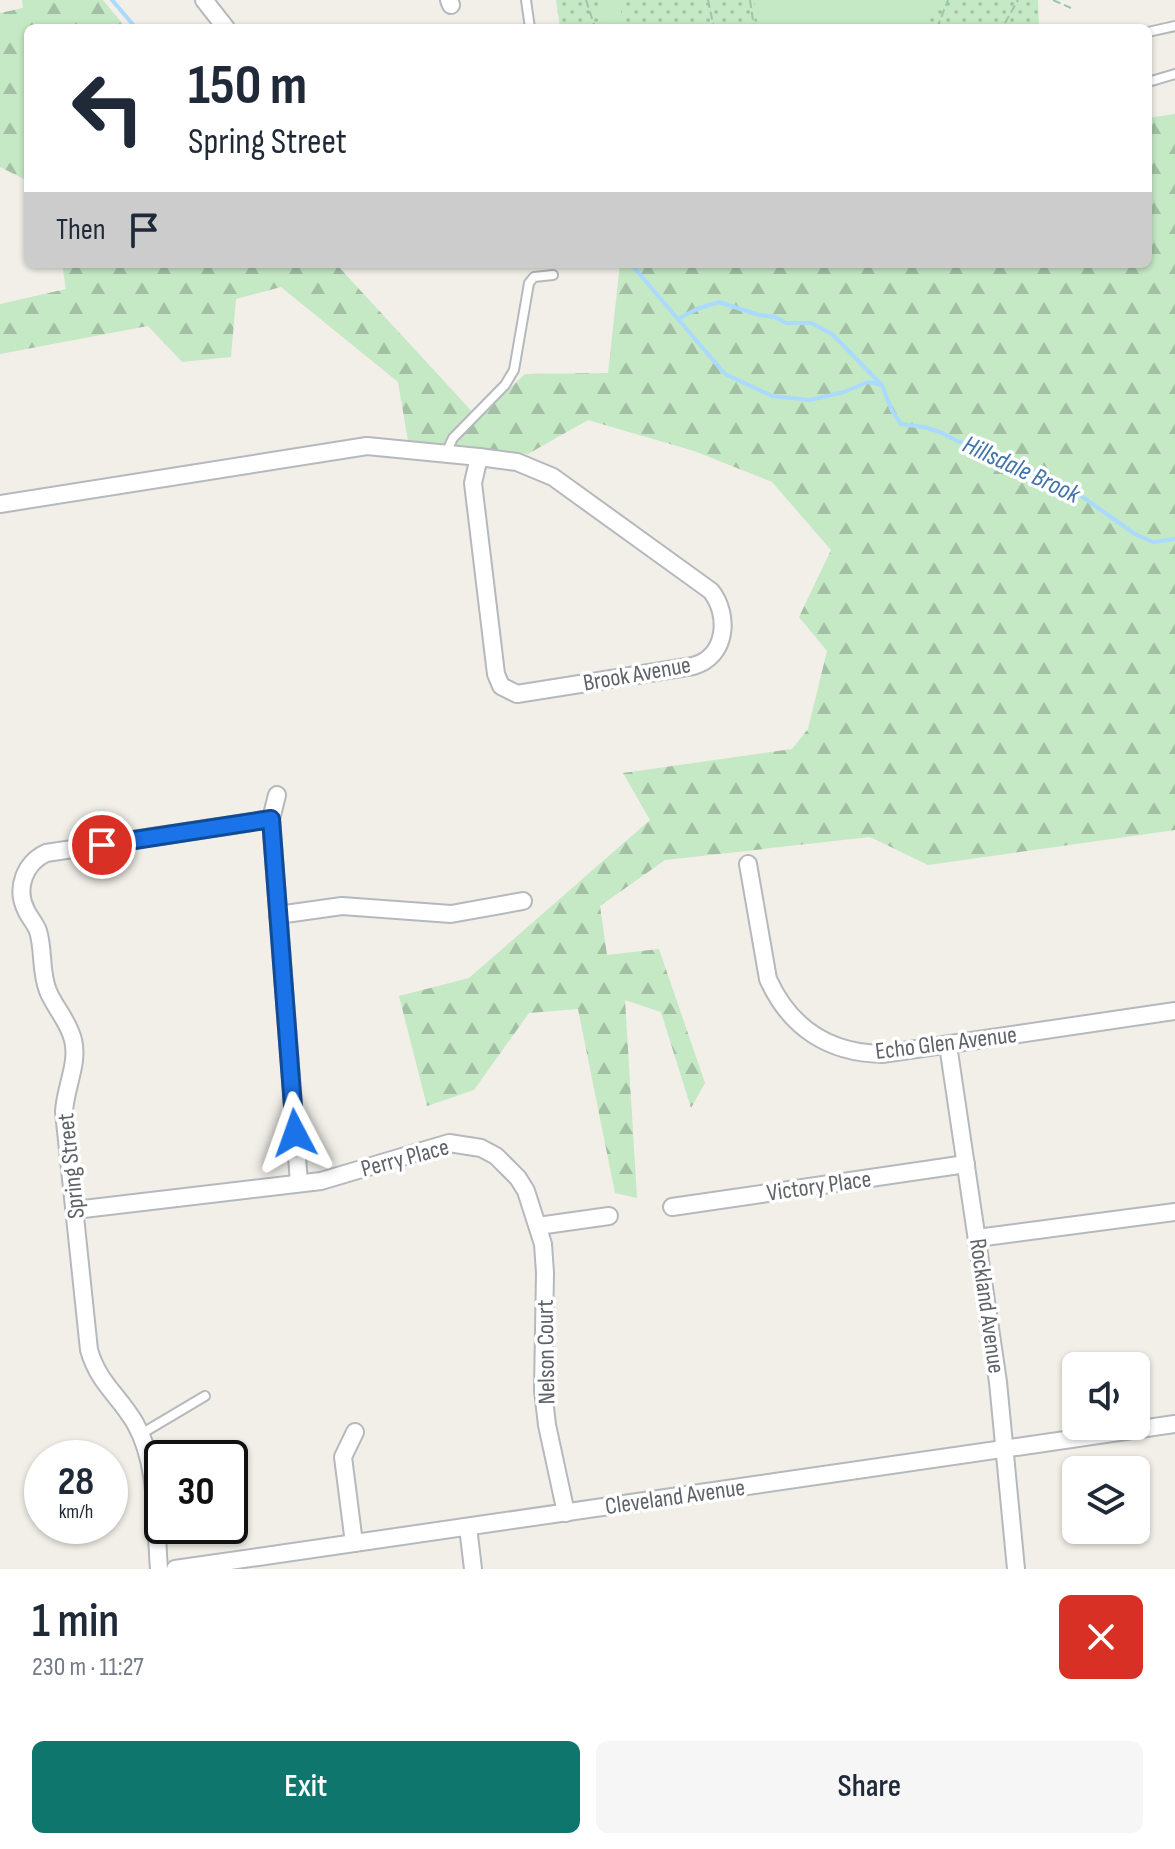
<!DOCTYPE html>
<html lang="en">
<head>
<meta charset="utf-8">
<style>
  :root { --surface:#fff; --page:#f6f6f7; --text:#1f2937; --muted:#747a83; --accent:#0f766e }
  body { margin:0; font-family:"Sofia Sans Condensed",sans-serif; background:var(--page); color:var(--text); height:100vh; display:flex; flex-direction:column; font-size:30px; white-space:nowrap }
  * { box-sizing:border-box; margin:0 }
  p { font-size:26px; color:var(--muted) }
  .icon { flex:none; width:44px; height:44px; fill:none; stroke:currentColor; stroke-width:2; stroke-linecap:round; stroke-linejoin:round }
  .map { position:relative; height:1569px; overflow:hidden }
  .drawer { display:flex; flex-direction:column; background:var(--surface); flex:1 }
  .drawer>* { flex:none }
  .hud { position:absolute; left:24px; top:24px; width:1128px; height:244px; border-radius:12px; box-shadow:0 2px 6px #0004; background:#fff; color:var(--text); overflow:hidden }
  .fabs { position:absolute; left:1062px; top:1352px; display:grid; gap:16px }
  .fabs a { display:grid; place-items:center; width:88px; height:88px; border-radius:12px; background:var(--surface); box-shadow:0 2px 6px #0004; font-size:40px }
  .speed { position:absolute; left:24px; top:1440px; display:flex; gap:16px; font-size:40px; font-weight:700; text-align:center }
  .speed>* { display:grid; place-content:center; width:104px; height:104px; border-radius:50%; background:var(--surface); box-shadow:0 2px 6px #0004; line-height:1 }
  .speed small { font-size:20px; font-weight:400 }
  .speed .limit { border:4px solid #111; border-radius:12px; background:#fff; color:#111 }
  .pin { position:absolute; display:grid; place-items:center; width:68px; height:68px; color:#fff; margin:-34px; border:4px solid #fff; border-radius:50%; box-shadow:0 2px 8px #0007 }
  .me { position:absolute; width:88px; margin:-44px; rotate:356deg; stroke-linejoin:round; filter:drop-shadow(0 0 6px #0008) }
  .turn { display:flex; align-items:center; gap:28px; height:168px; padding:0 32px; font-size:36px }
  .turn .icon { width:104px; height:104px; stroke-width:2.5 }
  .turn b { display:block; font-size:56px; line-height:68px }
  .then { display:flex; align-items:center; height:76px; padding:0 32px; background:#0003; gap:16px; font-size:30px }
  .round { display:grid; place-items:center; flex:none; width:84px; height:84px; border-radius:12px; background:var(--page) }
  .overview { display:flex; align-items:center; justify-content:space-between; height:136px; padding:0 32px }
  h1 { font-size:48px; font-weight:600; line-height:60px }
  .primary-button { display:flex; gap:16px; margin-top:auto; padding:16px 32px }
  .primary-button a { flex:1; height:92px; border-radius:12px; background:var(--accent); color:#fff; font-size:32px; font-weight:600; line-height:92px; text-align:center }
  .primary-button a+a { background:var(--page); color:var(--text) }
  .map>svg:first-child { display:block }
  .forest { fill:url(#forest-firs) }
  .park { fill:url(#park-dots) }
  .garden { fill:#c5e8c5 }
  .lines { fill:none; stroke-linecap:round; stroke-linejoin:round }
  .stream { stroke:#aadaff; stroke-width:4 }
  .service-casing { stroke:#b5b8bc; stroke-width:12 }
  .minor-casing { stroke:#b5b8bc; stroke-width:20 }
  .path { stroke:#9cc7a9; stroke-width:2; stroke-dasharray:8 4; stroke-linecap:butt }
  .service { stroke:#fff; stroke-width:8 }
  .minor { stroke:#fff; stroke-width:16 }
  .route-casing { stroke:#114b97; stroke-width:20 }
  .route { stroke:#1a73e8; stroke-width:14 }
  .labels { text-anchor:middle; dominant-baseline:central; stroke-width:7; stroke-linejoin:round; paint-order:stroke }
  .street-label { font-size:24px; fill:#5f6368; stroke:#fff }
  .water-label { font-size:26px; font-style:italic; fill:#4174aa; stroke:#fff }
</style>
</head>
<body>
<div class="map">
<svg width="1175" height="1569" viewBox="0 0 1175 1569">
  <defs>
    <pattern id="forest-firs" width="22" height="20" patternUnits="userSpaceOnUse" patternTransform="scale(2)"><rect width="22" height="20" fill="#c5e8c5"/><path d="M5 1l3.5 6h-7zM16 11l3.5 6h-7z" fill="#a3c0a4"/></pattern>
    <pattern id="park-dots" width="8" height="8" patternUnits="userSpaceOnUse" patternTransform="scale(2)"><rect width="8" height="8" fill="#c5e8c5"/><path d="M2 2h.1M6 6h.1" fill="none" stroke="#a3c0a4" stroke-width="1.8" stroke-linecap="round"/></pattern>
  </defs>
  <rect width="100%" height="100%" fill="#f1efe8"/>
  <g class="forest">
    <polygon points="22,0 103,0 126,28 28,28 28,181 0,167 0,13 23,8"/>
    <polygon points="1175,114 1175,830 928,865 870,837 665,860 600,906 607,955 659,949 705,1083 691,1108 661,1012 625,1000 637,1198 615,1193 578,1009 529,1013 474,1090 427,1106 399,996 469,978 650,820 623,773 792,749 808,729 827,651 799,617 831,550 772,482 694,451 588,420 528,454 408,441 398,382 281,287 236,299 231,357 182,362 148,326 0,354 0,304 66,289 62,264 336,264 478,418 525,374 608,373 620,264 1148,264 1148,118"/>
  </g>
  <polygon class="park" points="556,0 1038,0 1039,28 560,28"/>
  <g class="garden">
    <polygon points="597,0 618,0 624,24 604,28"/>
    <polygon points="754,0 942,0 920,28 758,28"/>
  </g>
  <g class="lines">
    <g class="stream">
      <polyline points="112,0 136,28"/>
      <polyline points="631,264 725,374 772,396 810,400 844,392 868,382 882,385 892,411 901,424 924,427 940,432 959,442 978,445 1070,488 1135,534 1153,542 1175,539"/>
      <polyline points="678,319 697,309 719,302 759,315 775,317 786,323 811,323 832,334 881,384"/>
    </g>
    <defs>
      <g id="service">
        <polyline points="526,0 530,28"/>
        <polyline points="1148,32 1175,26"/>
        <polyline points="1148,82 1175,74"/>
        <polyline points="446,453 453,438 505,385 514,370 529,283 534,277 553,275"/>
        <polyline points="141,1434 205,1396"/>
      </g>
      <g id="minor">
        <polyline points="204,0 226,28"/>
        <polyline points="449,0 451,5"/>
        <path d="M479 457 517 462 553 477 711 591C730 615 727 657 693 666L517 694 501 686 496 674 473 483Z"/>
        <polyline points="0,504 367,446 479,457"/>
        <polyline points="277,795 271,819 299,1183"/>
        <path d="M748 864 768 979C790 1028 829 1053 882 1054L1175 1011"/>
        <polyline points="278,915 342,906 451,914 523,901"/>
        <polyline points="948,1045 998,1382 1016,1569"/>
        <polyline points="672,1207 966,1164"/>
        <polyline points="75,1210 321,1181 449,1143 481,1148 496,1156 518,1178 526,1191 543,1244 545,1273 543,1390 547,1425 566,1513"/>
        <polyline points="538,1226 609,1216"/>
        <polyline points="977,1238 1175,1212"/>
        <polyline points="468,1527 473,1569"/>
        <polyline points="354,1543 343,1457 355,1432"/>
        <path d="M159 1569C155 1522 159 1465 135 1423 118 1394 99 1384 89 1350L64 1112C65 1088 79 1063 73 1040 69 1022 55 1008 48 991 40 971 44 950 38 931 35 923 29 917 26 910 15 888 25 863 46 853L271 819"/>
        <polyline points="175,1569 1175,1424"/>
      </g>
    </defs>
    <use href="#service" class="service-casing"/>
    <use href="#minor" class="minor-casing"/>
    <g class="path">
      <polyline points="586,0 595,28"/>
      <polyline points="708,0 714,28"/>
      <polyline points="750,0 754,28"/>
      <polyline points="1053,0 1071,8"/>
      <polyline points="1005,23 1018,0"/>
      <polyline points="937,28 948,0"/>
    </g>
    <use href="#service" class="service"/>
    <use href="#minor" class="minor"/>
  </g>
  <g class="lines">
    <defs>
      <polyline id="route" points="102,845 271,819 295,1133"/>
    </defs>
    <use href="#route" class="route-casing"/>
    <use href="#route" class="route"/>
  </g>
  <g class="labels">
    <g class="street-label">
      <text transform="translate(637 674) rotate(-10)">Brook Avenue</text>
      <text transform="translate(946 1043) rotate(-7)">Echo Glen Avenue</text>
      <text transform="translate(405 1158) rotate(-15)">Perry Place</text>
      <text transform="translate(71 1166) rotate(-96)">Spring Street</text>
      <text transform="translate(819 1186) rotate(-8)">Victory Place</text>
      <text transform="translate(987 1306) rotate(82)">Rockland Avenue</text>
      <text transform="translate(546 1352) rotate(-91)">Nelson Court</text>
      <text transform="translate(675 1497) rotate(-8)">Cleveland Avenue</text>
    </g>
    <g class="water-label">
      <text transform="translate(1021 470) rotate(25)">Hillsdale Brook</text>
    </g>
  </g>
</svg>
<div class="fabs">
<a><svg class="icon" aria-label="sound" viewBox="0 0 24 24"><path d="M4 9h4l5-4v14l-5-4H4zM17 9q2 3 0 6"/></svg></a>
<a><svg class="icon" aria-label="layers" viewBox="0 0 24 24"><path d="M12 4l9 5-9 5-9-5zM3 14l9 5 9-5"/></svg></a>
</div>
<div class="speed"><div>28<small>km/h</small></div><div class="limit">30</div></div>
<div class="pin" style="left:102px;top:845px;background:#d93025"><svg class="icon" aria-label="arrive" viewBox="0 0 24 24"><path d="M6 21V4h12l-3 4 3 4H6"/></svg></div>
<svg class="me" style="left:295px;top:1133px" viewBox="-20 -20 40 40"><path d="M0-17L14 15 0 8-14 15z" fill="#1a73e8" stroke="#fff" stroke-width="4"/></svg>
<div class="hud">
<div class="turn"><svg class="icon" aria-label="left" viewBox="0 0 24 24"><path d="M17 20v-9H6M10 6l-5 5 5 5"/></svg><div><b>150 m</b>Spring Street</div></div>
<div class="then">Then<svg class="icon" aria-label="arrive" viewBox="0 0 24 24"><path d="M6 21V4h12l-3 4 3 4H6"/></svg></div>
</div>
</div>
<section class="drawer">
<div class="overview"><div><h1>1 min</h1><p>230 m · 11:27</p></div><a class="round" style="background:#d93025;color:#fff"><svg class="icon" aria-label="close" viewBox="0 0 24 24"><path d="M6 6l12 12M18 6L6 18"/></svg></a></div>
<div class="primary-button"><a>Exit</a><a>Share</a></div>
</section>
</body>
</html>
